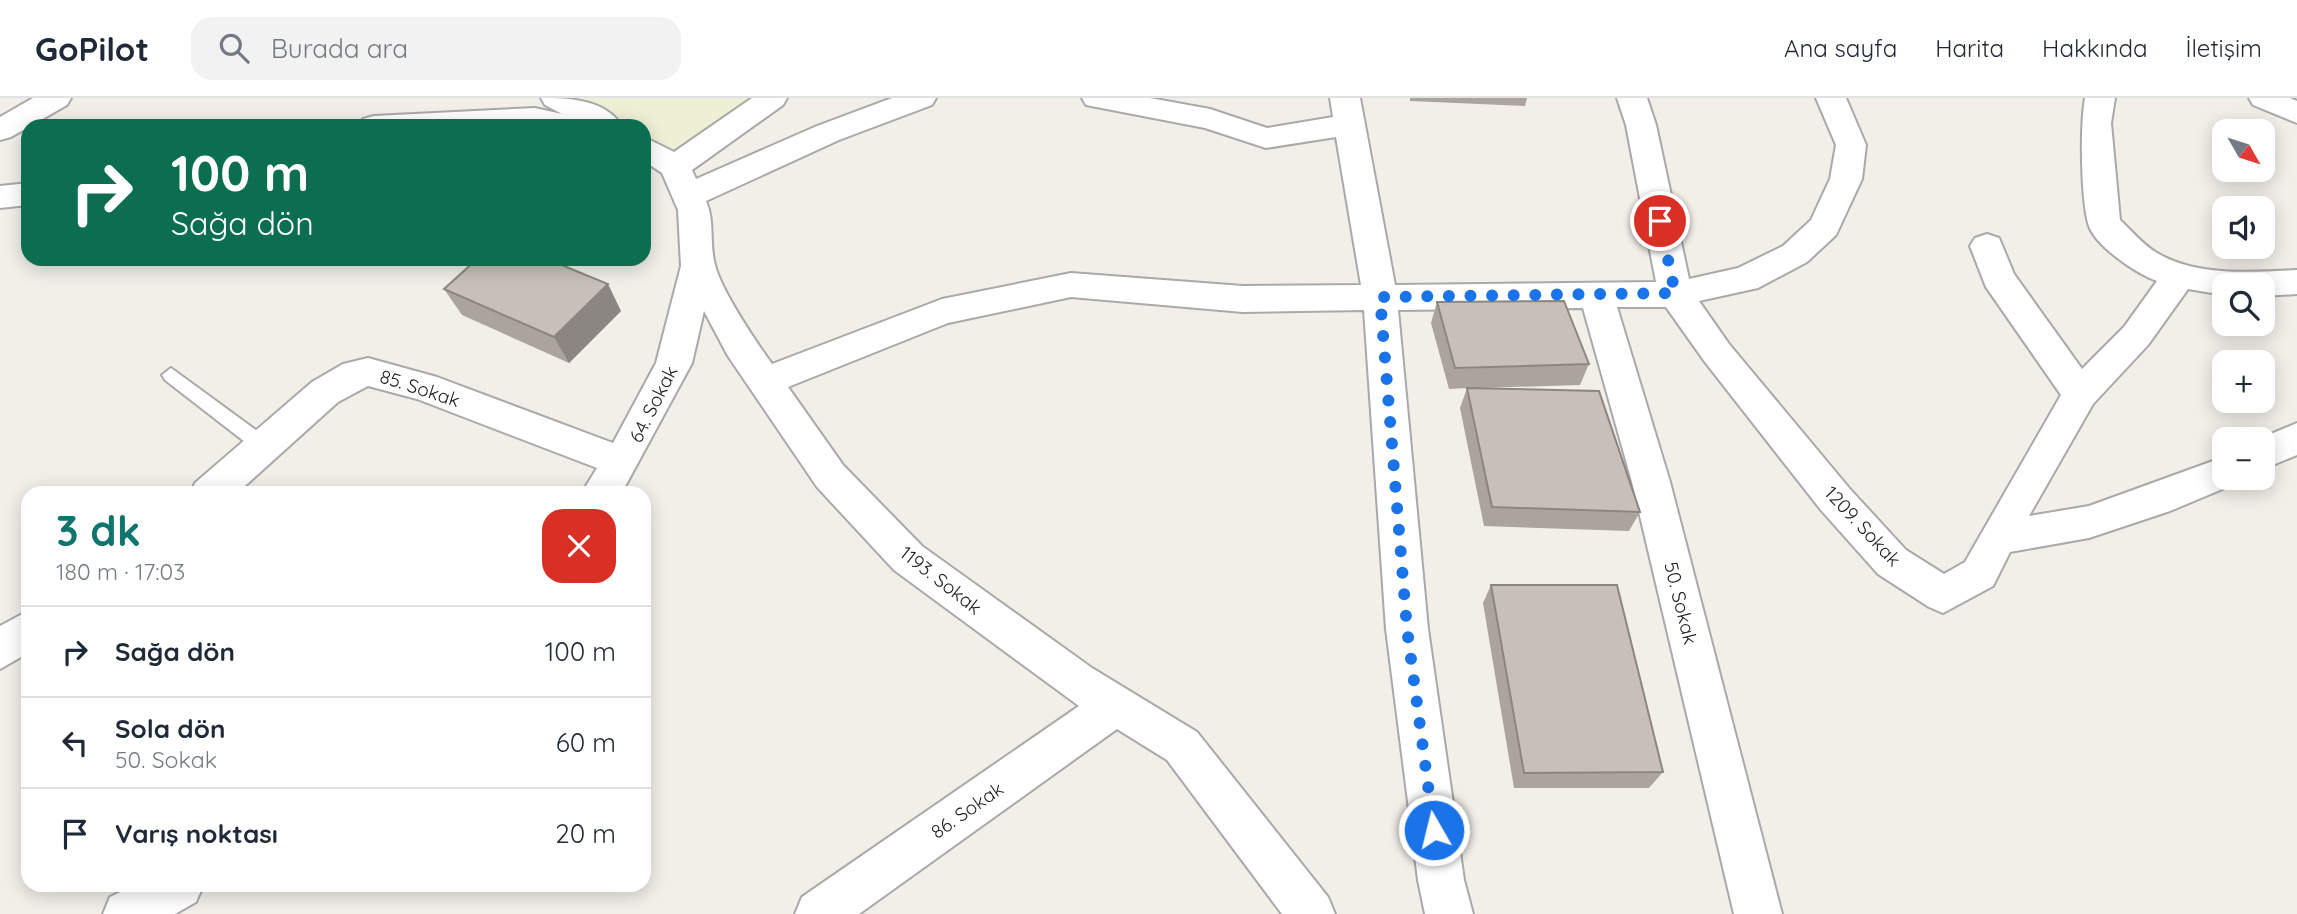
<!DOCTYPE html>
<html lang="tr">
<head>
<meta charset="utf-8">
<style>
  :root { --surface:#fff; --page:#f2f2f3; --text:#1f2937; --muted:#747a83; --line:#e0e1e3; --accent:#0f766e }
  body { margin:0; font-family:Quicksand,sans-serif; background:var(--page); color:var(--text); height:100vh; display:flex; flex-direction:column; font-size:26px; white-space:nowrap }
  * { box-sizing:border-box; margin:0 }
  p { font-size:23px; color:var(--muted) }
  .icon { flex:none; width:38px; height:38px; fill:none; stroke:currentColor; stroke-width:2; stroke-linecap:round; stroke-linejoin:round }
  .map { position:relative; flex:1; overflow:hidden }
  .sheet { position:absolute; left:21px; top:388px; width:630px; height:406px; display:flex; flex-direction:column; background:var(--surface); border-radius:21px; box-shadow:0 4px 18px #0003 }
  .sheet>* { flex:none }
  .banner { position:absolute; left:21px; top:21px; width:630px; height:147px; border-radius:21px; box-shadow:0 4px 18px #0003; background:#0b6e4f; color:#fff; overflow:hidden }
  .needle { width:46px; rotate:129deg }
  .buttons { position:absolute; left:2212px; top:21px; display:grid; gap:14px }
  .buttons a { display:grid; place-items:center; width:63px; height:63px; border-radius:14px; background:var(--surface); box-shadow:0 4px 18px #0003; font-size:35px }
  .pin { position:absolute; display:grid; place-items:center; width:60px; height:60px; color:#fff; margin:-30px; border:4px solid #fff; border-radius:50%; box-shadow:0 2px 7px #0007 }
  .me { position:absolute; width:77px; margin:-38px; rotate:352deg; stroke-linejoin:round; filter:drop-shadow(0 0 5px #0008) }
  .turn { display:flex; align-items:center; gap:24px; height:147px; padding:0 35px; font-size:32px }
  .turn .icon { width:91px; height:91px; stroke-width:2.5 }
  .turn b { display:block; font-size:49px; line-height:60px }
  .round { display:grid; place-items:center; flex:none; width:74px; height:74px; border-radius:21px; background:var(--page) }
  .overview { display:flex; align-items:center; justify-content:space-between; height:119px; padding:0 35px }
  h1 { font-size:42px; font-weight:800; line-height:52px; color:var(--accent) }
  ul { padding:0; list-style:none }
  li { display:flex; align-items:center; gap:21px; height:91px; padding:0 35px; border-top:2px solid var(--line) }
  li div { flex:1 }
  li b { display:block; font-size:26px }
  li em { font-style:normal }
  header { display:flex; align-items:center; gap:42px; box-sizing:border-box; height:98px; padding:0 35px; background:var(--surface); border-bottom:2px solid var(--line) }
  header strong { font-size:33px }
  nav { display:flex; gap:38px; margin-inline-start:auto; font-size:24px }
  .search { width:490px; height:63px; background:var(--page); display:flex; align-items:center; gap:18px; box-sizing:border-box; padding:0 24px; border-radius:21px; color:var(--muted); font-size:26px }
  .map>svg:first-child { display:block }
  .farmland { fill:#eef0d5 }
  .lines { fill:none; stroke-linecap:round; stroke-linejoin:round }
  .lane-casing { stroke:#a9a9a9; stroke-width:4 }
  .street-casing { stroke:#a9a9a9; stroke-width:4 }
  .lane { fill:#fff; fill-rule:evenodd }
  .street { fill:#fff; fill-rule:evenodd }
  .wall { fill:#aba49e }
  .shaded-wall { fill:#8b8681 }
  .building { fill:#c7bfb8; stroke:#8b8681; stroke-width:2 }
  .route { stroke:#1a73e8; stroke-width:12; stroke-dasharray:0 21.6 }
  .labels { text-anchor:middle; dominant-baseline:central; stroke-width:7; stroke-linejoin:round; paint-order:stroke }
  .street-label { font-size:19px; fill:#222; stroke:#fff }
</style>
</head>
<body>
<header>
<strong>GoPilot</strong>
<div class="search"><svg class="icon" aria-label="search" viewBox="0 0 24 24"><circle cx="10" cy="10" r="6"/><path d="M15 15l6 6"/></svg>Burada ara</div>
<nav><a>Ana sayfa</a><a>Harita</a><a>Hakkında</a><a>İletişim</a></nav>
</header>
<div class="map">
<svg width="2297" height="816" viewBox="0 0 2297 816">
  <rect width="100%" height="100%" fill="#f2efe9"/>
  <polygon class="farmland" points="556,0 772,0 675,69 644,49 644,28 607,28"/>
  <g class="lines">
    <defs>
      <polygon id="lane" points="171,270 272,344 274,349 272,354 258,354 165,282 162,277"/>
      <g id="street">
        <polygon points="33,0 71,0 67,7 11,39 0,42 0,19"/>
        <path d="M541 0C569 0 605 1 622 28H359L363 21 374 18 535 10 562 16 545 7Z"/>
        <path d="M752 0H787L783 7 692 72 696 81 817 28 892 0H936L932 7 839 42 706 103C715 123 709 146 715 167 721 192 756 244 772 266L942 201 1071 175 1243 188 1361 187 1336 39 1266 50 1205 30 1086 7 1082 0H1150L1210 11 1267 30 1333 19 1330 0H1360L1395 187 1656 184 1626 27 1617 0H1647L1656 27 1689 181 1738 170 1783 148 1811 122 1830 81 1836 47 1816 0H1846L1866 47 1862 81 1836 137 1807 164 1758 190 1699 203 1729 246 1849 390 1906 452 1944 476 1965 464 2061 297 1986 189 1970 148 1975 140 1987 136 1999 140 2014 176 2082 271 2124 229 2157 183C2137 176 2093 147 2088 125 2081 97 2080 28 2085 0H2115L2111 25 2120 122C2132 133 2143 147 2157 155 2197 179 2252 174 2297 172V196L2263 198V187H2224V197L2188 191 2148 247 2093 306 2029 418 2089 408 2224 359V380H2240L2237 385 2170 413 2089 440 2010 454 1993 488 1943 515 1929 509 1878 476 1821 412 1705 264 1666 209H1617L1670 384 1782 816H1734L1632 384 1583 210 1398 212 1428 531 1464 782 1473 816H1425L1418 782 1386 531 1364 212 1243 214 1071 199 948 225 788 289 843 367 922 448 1092 570 1197 634 1328 799 1335 816H1282L1167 662 1117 631 859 816H795L802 799 1079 608 894 472 817 389 728 258 704 213 692 265 621 396H581L597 370 417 301 368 288 338 304 236 396H190L195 385 312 284 343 266 368 260 437 279 613 345 656 265 681 168 678 112 662 75 644 63V39L674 54Z"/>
        <polygon points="2249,0 2290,0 2297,3 2297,25 2253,7"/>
        <polygon points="28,85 28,107 0,110 0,88"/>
        <polygon points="2297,325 2297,357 2263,371 2263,341 2259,341"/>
        <polygon points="28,513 28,555 0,571 0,528"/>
        <polygon points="133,788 203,788 196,804 175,816 103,816 110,799"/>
      </g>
    </defs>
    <use href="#lane" class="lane-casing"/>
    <use href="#street" class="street-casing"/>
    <use href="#lane" class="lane"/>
    <use href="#street" class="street"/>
  </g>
  <g class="wall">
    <polygon points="1410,0 1527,0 1525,8 1410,3"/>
    <polygon points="444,191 621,213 569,265 462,217"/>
    <polygon points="1437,204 1589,266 1580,287 1478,290 1640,414 1629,433 1484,428 1460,310 1467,290 1449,291 1431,225"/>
    <polygon points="1491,487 1663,674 1649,690 1514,690 1483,505"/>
  </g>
  <polygon class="shaded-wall" points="608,186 621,213 569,265 554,239"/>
  <g class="building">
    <polygon points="477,161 547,161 608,186 554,239 444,191"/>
    <polygon points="1564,203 1589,266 1455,270 1437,204"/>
    <polygon points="1467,290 1599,293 1640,414 1492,409"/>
    <polygon points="1491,487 1617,487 1663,674 1524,675"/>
  </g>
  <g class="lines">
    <polyline class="route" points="1434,732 1407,531 1380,199 1675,195 1660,123"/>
  </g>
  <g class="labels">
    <g class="street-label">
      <text transform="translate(420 290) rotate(18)">85. Sokak</text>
      <text transform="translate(653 306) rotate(-63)">64. Sokak</text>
      <text transform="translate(1863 428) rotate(47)">1209. Sokak</text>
      <text transform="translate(941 482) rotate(38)">1193. Sokak</text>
      <text transform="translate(1681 505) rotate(76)">50. Sokak</text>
      <text transform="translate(967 712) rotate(-35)">86. Sokak</text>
    </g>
  </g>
</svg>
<div class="buttons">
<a><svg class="needle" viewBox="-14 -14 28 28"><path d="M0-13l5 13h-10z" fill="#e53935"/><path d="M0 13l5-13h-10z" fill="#747a83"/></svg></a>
<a><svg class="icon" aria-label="sound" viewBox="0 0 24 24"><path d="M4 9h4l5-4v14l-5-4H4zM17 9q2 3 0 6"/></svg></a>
<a><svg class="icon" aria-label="search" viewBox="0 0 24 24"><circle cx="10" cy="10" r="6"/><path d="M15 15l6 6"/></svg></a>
<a>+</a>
<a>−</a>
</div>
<div class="pin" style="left:1660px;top:123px;background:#d93025"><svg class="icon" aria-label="arrive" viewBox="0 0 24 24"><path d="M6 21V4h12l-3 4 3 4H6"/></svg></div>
<svg class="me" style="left:1434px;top:732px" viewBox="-20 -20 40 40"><circle r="17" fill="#1a73e8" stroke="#fff" stroke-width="3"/><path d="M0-11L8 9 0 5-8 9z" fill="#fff"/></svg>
<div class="banner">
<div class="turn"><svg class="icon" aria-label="right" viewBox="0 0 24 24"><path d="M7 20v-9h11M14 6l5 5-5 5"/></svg><div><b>100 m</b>Sağa dön</div></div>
</div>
<section class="sheet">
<div class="overview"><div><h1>3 dk</h1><p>180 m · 17:03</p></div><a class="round" style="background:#d93025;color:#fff"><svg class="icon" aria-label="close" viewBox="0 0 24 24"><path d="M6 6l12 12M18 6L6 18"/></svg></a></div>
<ul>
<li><svg class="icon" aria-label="right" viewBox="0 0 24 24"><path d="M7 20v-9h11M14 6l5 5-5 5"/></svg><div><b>Sağa dön</b></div><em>100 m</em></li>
<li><svg class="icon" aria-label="left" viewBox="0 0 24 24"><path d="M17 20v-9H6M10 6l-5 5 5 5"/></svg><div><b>Sola dön</b><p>50. Sokak</p></div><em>60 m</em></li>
<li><svg class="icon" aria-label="arrive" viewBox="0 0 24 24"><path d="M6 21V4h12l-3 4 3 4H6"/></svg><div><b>Varış noktası</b></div><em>20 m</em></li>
</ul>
</section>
</div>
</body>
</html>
